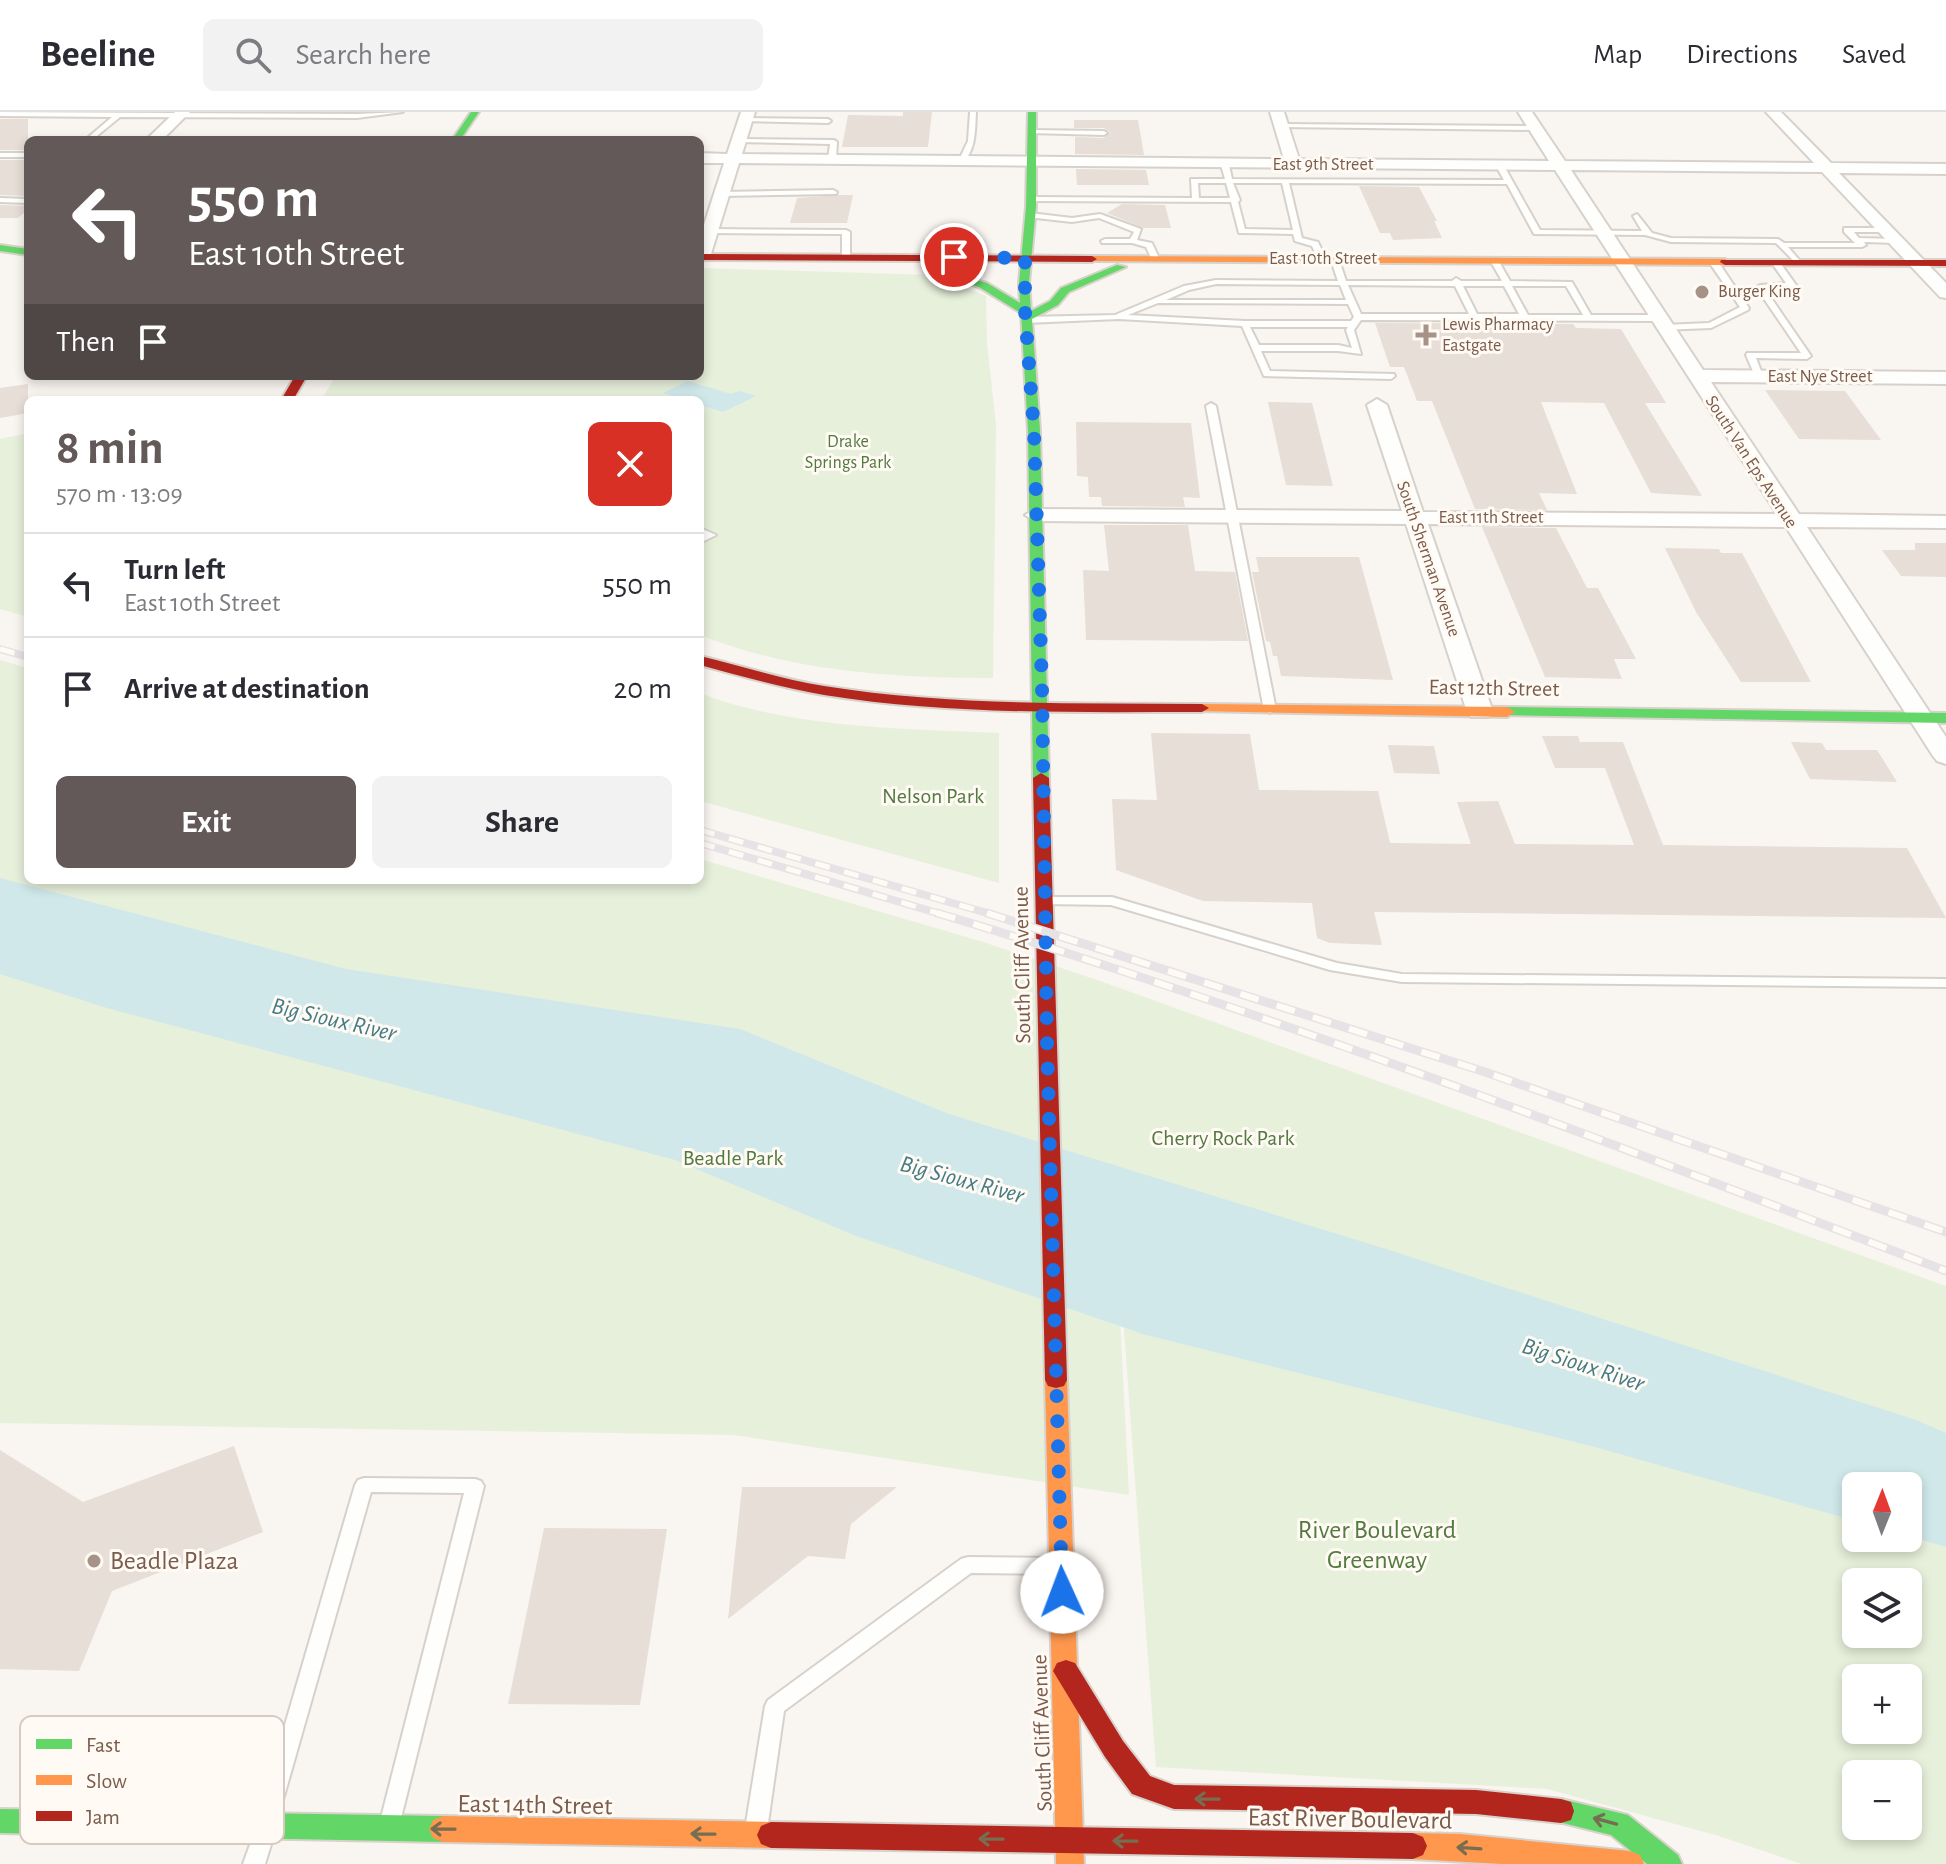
<!DOCTYPE html>
<html lang="en">
<head>
<meta charset="utf-8">
<style>
  :root { --surface:#fff; --page:#f2f2f3; --text:#2b2b33; --muted:#7c7c81; --line:#e1e1e2; --accent:#625958 }
  body { margin:0; font-family:"Alegreya Sans",sans-serif; background:var(--page); color:var(--text); height:100vh; display:flex; flex-direction:column; font-size:30px; white-space:nowrap }
  * { box-sizing:border-box; margin:0 }
  p { font-size:26px; color:var(--muted) }
  .icon { flex:none; width:44px; height:44px; fill:none; stroke:currentColor; stroke-width:2; stroke-linecap:round; stroke-linejoin:round }
  .map { position:relative; flex:1; overflow:hidden }
  .details { position:absolute; left:24px; top:284px; width:680px; height:488px; display:flex; flex-direction:column; background:var(--surface); border-radius:12px; box-shadow:0 4px 12px #0003 }
  .details>* { flex:none }
  .hud { position:absolute; left:24px; top:24px; width:680px; height:244px; border-radius:12px; box-shadow:0 4px 12px #0003; background:#625958; color:#fff; overflow:hidden }
  .needle { width:52px; rotate:1deg }
  .controls { position:absolute; left:1842px; top:1360px; display:grid; gap:16px }
  .controls a { display:grid; place-items:center; width:80px; height:80px; border-radius:12px; background:var(--surface); box-shadow:0 4px 12px #0003; font-size:40px }
  .pin { position:absolute; display:grid; place-items:center; width:68px; height:68px; color:#fff; margin:-34px; border:4px solid #fff; border-radius:50%; box-shadow:0 2px 8px #0007 }
  .me { position:absolute; width:88px; margin:-44px; rotate:358deg; stroke-linejoin:round; filter:drop-shadow(0 0 6px #0008) }
  .turn { display:flex; align-items:center; gap:28px; height:168px; padding:0 32px; font-size:36px }
  .turn .icon { width:104px; height:104px; stroke-width:2.5 }
  .turn b { display:block; font-size:56px; line-height:68px }
  .then { display:flex; align-items:center; height:76px; padding:0 32px; background:#0003; gap:16px; font-size:30px }
  .round { display:grid; place-items:center; flex:none; width:84px; height:84px; border-radius:12px; background:var(--page) }
  .head { display:flex; align-items:center; justify-content:space-between; height:136px; padding:0 32px }
  h1 { font-size:48px; font-weight:700; line-height:60px; color:var(--accent) }
  .primary-button { display:flex; gap:16px; margin-top:auto; padding:16px 32px }
  .primary-button a { flex:1; height:92px; border-radius:12px; background:var(--accent); color:#fff; font-size:32px; font-weight:700; line-height:92px; text-align:center }
  .primary-button a+a { background:var(--page); color:var(--text) }
  ul { padding:0; list-style:none }
  li { display:flex; align-items:center; gap:24px; height:104px; padding:0 32px; border-top:2px solid var(--line) }
  li div { flex:1 }
  li b { display:block; font-size:30px }
  li em { font-style:normal }
  header { display:flex; align-items:center; gap:48px; box-sizing:border-box; height:112px; padding:0 40px; background:var(--surface); border-bottom:2px solid var(--line) }
  header strong { font-size:38px }
  nav { display:flex; gap:44px; margin-inline-start:auto; font-size:28px }
  .search { width:560px; height:72px; background:var(--page); display:flex; align-items:center; gap:20px; box-sizing:border-box; padding:0 28px; border-radius:12px; color:var(--muted); font-size:30px }
  .map>svg:first-child { display:block }
  .green { fill:#e7f0db; fill-rule:evenodd }
  .water { fill:#d0e8ea }
  .building { fill:#e6ded7 }
  .lines { fill:none; stroke-linecap:round; stroke-linejoin:round }
  .lane-casing { stroke:#d7d1cb; stroke-width:4 }
  .street-casing { stroke:#d7d1cb; stroke-width:4 }
  .fast-casing { stroke:#d9d2cb; stroke-width:4 }
  .slow-casing { stroke:#d9d2cb; stroke-width:4 }
  .jam-casing { stroke:#d9d2cb; stroke-width:4 }
  .lane { fill:#fefefd; fill-rule:evenodd }
  .street { fill:#fefefd; fill-rule:evenodd }
  .fast { fill:#63d668; fill-rule:evenodd }
  .slow { fill:#ff974d; fill-rule:evenodd }
  .jam { fill:#b3261e; fill-rule:evenodd }
  .rail-far1-casing { stroke:#e6e3e7; stroke-width:8 }
  .rail-casing { stroke:#e6e3e7; stroke-width:9 }
  .rail-far1 { stroke:#fffaf3; stroke-width:5; stroke-dasharray:15; stroke-linecap:butt }
  .rail { stroke:#fffaf3; stroke-width:6; stroke-dasharray:19; stroke-linecap:butt }
  .oneway { stroke:#776e51 }
  .route { stroke:#1a73e8; stroke-width:14; stroke-dasharray:0 25.2 }
  .poi-dot { fill:#a69286; stroke:#fffaf3; stroke-width:3 }
  .labels { text-anchor:middle; dominant-baseline:central; stroke-width:6; stroke-linejoin:round; paint-order:stroke }
  .far-street-label { font-size:18px; fill:#7a5c4d; stroke:#fffaf3 }
  .far-poi-label { font-size:18px; fill:#7a5c4d; stroke:#fffaf3; text-anchor:start }
  .far-park-label { font-size:18px; fill:#537a41; stroke:#fffaf3 }
  .street-label { font-size:22px; fill:#7a5c4d; stroke:#fffaf3 }
  .park-label { font-size:22px; fill:#537a41; stroke:#fffaf3 }
  .water-label { font-size:24px; font-style:italic; fill:#437c86; stroke:#fffaf3 }
  .near-park-label { font-size:26px; fill:#537a41; stroke:#fffaf3 }
  .near-poi-label { font-size:26px; fill:#7a5c4d; stroke:#fffaf3; text-anchor:start }
  .near-street-label { font-size:26px; fill:#7a5c4d; stroke:#fffaf3 }
  .key { fill:#fffaf3; stroke:#d7cbc1; stroke-width:2 }
  .key-label { font-size:22px; fill:#7a5c4d }
</style>
</head>
<body>
<header>
<strong>Beeline</strong>
<div class="search"><svg class="icon" aria-label="search" viewBox="0 0 24 24"><circle cx="10" cy="10" r="6"/><path d="M15 15l6 6"/></svg>Search here</div>
<nav><a>Map</a><a>Directions</a><a>Saved</a></nav>
</header>
<div class="map">
<svg width="1946" height="1752" viewBox="0 0 1946 1752">
  <rect width="100%" height="100%" fill="#f9f5f0"/>
  <g class="green">
    <path d="M700 156 932 163 986 184 987 231 996 313 993 566C894 566 793 560 700 523V288H321L336 264H700Z"/>
    <polygon points="28,321 28,505 0,497 0,327"/>
    <path d="M0 548 28 556V768H700V747L980 829 1103 870 1946 1174V1752H1802L1719 1724 1547 1677 1156 1655 1113 1068 1129 1383 734 1323 0 1311ZM1856 1374H1908V1426H1856ZM1856 1470H1908V1522H1856ZM1856 1566H1908V1618H1856ZM1856 1662H1908V1714H1856Z"/>
    <path d="M700 581C789 616 904 617 999 621V771L700 689Z"/>
  </g>
  <g class="water">
    <polygon points="688,269 731,282 739,279 756,284 723,300 700,293 700,288 685,288 663,281"/>
    <polygon points="0,766 346,857 740,917 949,1002 1386,1137 1916,1308 1946,1321 1946,1435 1908,1424 1908,1374 1856,1374 1856,1409 1595,1335 1146,1223 856,1124 675,1048 107,896 0,862"/>
  </g>
  <g class="building">
    <polygon points="903,0 932,0 928,35 842,35 848,3 903,4"/>
    <rect x="0" y="7" width="28" height="31"/>
    <polygon points="1074,8 1138,8 1144,43 1075,42 1075,25 1104,26 1110,20 1104,16 1074,16"/>
    <polygon points="0,48 28,48 28,84 0,83"/>
    <polygon points="1076,57 1146,58 1149,73 1077,73"/>
    <polygon points="1359,74 1419,75 1437,109 1434,109 1442,126 1393,128 1390,121 1380,121"/>
    <polygon points="839,83 853,83 847,111 790,111 797,86"/>
    <polygon points="1122,92 1165,93 1171,116 1144,116 1107,101"/>
    <polygon points="0,93 28,94 28,97 18,106 0,106"/>
    <polygon points="1375,211 1573,212 1576,216 1621,217 1666,291 1645,291 1702,384 1651,381 1604,291 1541,290 1577,382 1539,381 1547,398 1475,397 1432,289 1417,289 1404,255 1390,255"/>
    <polygon points="28,272 28,301 0,306 0,276"/>
    <polygon points="1765,278 1845,279 1881,328 1799,327"/>
    <polygon points="1268,290 1312,291 1333,374 1286,373"/>
    <polygon points="1076,310 1191,311 1200,386 1183,385 1185,395 1102,394 1101,385 1089,385 1088,365 1077,364"/>
    <polygon points="1104,413 1188,413 1195,459 1235,460 1248,529 1086,528 1083,458 1109,459"/>
    <polygon points="1482,415 1556,416 1587,476 1598,476 1636,547 1614,547 1622,567 1545,565"/>
    <polygon points="1915,431 1946,431 1946,465 1901,464 1882,438 1915,438"/>
    <polygon points="1665,436 1719,437 1721,441 1742,441 1811,570 1741,570 1696,500"/>
    <polygon points="1256,445 1359,445 1393,568 1281,564 1277,544 1273,544 1270,530 1266,529 1252,460 1259,460"/>
    <polygon points="1151,621 1250,622 1259,678 1378,679 1390,731 1471,732 1457,690 1498,689 1515,732 1634,733 1605,656 1555,656 1542,624 1578,624 1580,630 1623,630 1663,733 1907,736 1946,806 1374,800 1382,833 1330,831 1317,826 1312,791 1203,789 1116,758 1112,687 1157,688"/>
    <polygon points="1791,630 1822,631 1826,638 1877,638 1897,670 1810,667"/>
    <polygon points="1388,633 1434,634 1440,662 1394,661"/>
    <polygon points="234,1334 263,1420 112,1479 79,1559 0,1557 0,1338 83,1390"/>
    <polygon points="742,1375 897,1375 851,1412 845,1447 808,1444 728,1507"/>
    <polygon points="544,1416 667,1417 640,1593 508,1592"/>
  </g>
  <g class="lines">
    <defs>
      <g id="lane">
        <polygon points="0,0 357,2 403,0 357,6 120,5 92,28 85,28 112,5 0,4"/>
        <path d="M970 0H976C975 18 976 38 963 50L959 48 968 29Z"/>
        <polygon points="745,6 828,7 831,9 828,11 743,9"/>
        <polygon points="1282,12 1535,14 1538,16 1535,18 1280,15"/>
        <polygon points="1031,18 1104,19 1107,21 1104,23 1029,21"/>
        <polygon points="739,27 834,28 837,30 836,47 832,49 828,47 830,32 737,30"/>
        <rect x="0" y="41" width="28" height="4"/>
        <path d="M1225 51 1229 53 1232 67 1504 68 1496 54 1500 52 1504 54 1540 118 1642 119 1633 104 1637 102 1652 121 1671 126 1778 127 1784 131H1855L1844 120V116H1886L1890 118 1889 120H1854L1859 126 1896 127 1900 129 1896 131 1864 130 1866 133 1862 135H1788L1801 150 1797 152 1776 131 1671 130 1645 123 1534 122 1507 72 1289 71 1302 126 1318 130 1326 147 1322 149 1318 147 1312 134 1295 129 1293 122 1239 121 1231 90 1031 89 1027 87 1031 85 1192 86 1191 67H1225L1221 53ZM1198 71H1226L1230 86H1199ZM1233 71H1282L1293 118 1245 117 1238 90 1240 88Z"/>
        <polygon points="833,78 837,80 836,82 722,84 718,82 722,80"/>
        <polygon points="0,86 28,87 28,91 0,90"/>
        <polygon points="1030,101 1072,106 1100,102 1141,117 1137,128 1152,131 1159,146 1152,148 1146,135 1132,131 1102,131 1101,129 1105,127 1130,127 1134,120 1099,106 1072,110 1027,105 1026,103"/>
        <polygon points="710,117 846,118 850,120 850,145 846,147 842,145 842,122 707,121 706,119"/>
        <path d="M1335 146 1339 148 1346 169H1452L1456 166 1461 169H1502L1490 148 1494 146 1498 148 1510 169 1572 170 1591 203H1657L1661 206 1657 209 1361 208 1354 218 1361 242 1338 239H1261L1270 259 1394 262 1395 264 1391 267 1264 264 1242 214 1119 207 1026 211 1022 208 1026 205 1115 203 1184 174 1216 168 1338 169 1331 148ZM1216 172 1340 173 1346 188H1166L1189 178ZM1348 173 1455 174 1469 202H1361ZM1463 174H1504L1519 202H1477ZM1512 174H1566L1583 203H1528ZM1158 191 1348 192 1354 205 1351 209H1245L1128 203ZM1250 215H1348L1346 218 1352 236 1338 233H1259Z"/>
        <polygon points="1710,148 1716,148 1721,154 1749,196 1748,198 1711,216 1661,218 1661,214 1664,213 1709,211 1740,195 1709,150"/>
        <polygon points="1772,148 1778,148 1796,173 1792,175 1765,177 1811,244 1807,247 1756,246 1763,264 1759,267 1755,264 1746,243 1747,241 1801,241 1756,175 1760,173 1786,171 1771,150"/>
        <polygon points="1211,291 1216,294 1276,598 1270,601 1264,598 1206,294"/>
        <polygon points="700,416 716,423 700,431 700,424 702,423 700,422"/>
        <polygon points="1049,785 1112,785 1337,851 1402,862 1946,867 1946,875 1402,870 1330,858 1111,793 1044,792 1042,789"/>
        <polygon points="364,1366 475,1367 481,1369 484,1374 401,1706 398,1713 391,1716 384,1713 381,1706 464,1381 371,1380 279,1702 276,1709 269,1712 262,1709 259,1702 355,1373 358,1368"/>
        <polygon points="968,1445 1053,1446 1060,1448 1062,1454 1060,1460 1053,1462 971,1461 784,1599 768,1711 764,1718 757,1721 750,1718 746,1711 765,1594 768,1588 961,1447"/>
        <polygon points="262,1716 269,1719 273,1726 265,1752 243,1752 255,1719"/>
      </g>
      <g id="street">
        <polygon points="175,0 190,0 162,28 146,28"/>
        <polygon points="741,0 755,0 742,42 1284,47 1270,0 1284,0 1299,47 1549,49 1518,0 1532,0 1565,49 1814,51 1766,0 1781,0 1831,51 1946,52 1946,62 1839,61 1946,171 1946,186 1940,185 1822,60 1571,58 1703,258 1946,260 1946,272 1711,270 1799,402 1946,404 1946,416 1807,415 1946,625 1946,652 1937,649 1933,644 1786,415 1428,412 1493,600 1489,605 1471,605 1467,600 1406,412 1036,409 1025,403 1036,397 1402,399 1367,293 1377,287 1387,293 1423,400 1777,402 1555,58 739,51 710,145 700,150 700,125 724,51 700,51 700,41 727,42"/>
      </g>
      <g id="fast">
        <polygon points="471,0 479,0 460,28 452,28"/>
        <polygon points="1028,0 1036,0 1036,95 1029,171 1031,199 1050,189 1061,176 1117,153 1126,155 1069,180 1058,193 1032,207 1040,319 1049,666 1041,671 1033,666 1028,319 1021,201 979,175 930,160 935,157 987,171 1020,191 1019,171 1026,95"/>
        <polygon points="0,133 28,137 28,143 0,139"/>
        <polygon points="1507,595 1946,601 1946,611 1502,603 1502,597"/>
        <polygon points="1561,1687 1628,1703 1678,1743 1682,1752 1647,1752 1611,1723 1551,1708 1548,1699 1551,1690"/>
        <polygon points="0,1697 443,1704 453,1708 457,1717 453,1726 443,1730 0,1721"/>
      </g>
      <g id="slow">
        <polygon points="1092,144 1725,147 1730,150 1725,153 1088,149 1087,147"/>
        <polygon points="1202,592 1507,595 1515,600 1507,605 1197,599 1197,593"/>
        <polygon points="1056,1260 1064,1262 1067,1268 1084,1752 1056,1752 1045,1268 1048,1262"/>
        <polygon points="443,1704 771,1710 781,1714 785,1723 781,1732 771,1736 443,1730 433,1726 429,1717 433,1708"/>
        <polygon points="1413,1721 1460,1722 1630,1739 1640,1743 1644,1752 1502,1752 1413,1747 1403,1743 1399,1734 1403,1725"/>
      </g>
      <g id="jam">
        <polygon points="700,142 1092,144 1097,147 1092,150 700,148"/>
        <polygon points="1721,148 1946,148 1946,154 1725,153 1720,150"/>
        <polygon points="295,264 307,264 293,288 281,288"/>
        <path d="M700 544C742 554 782 567 824 574 949 594 1076 591 1202 592L1209 596 1202 600C1076 600 949 603 824 583 782 576 741 564 700 553Z"/>
        <polygon points="1041,661 1049,666 1067,1268 1064,1274 1056,1276 1048,1274 1045,1268 1033,666"/>
        <polygon points="1066,1548 1075,1551 1123,1629 1150,1664 1174,1673 1476,1678 1561,1687 1571,1690 1574,1699 1571,1708 1561,1711 1476,1702 1174,1697 1132,1682 1105,1645 1053,1559 1057,1551"/>
        <polygon points="771,1710 1413,1721 1423,1725 1427,1734 1423,1743 1413,1747 771,1736 761,1732 757,1723 761,1714"/>
      </g>
    </defs>
    <use href="#lane" class="lane-casing"/>
    <use href="#street" class="street-casing"/>
    <use href="#fast" class="fast-casing"/>
    <use href="#slow" class="slow-casing"/>
    <use href="#jam" class="jam-casing"/>
    <use href="#lane" class="lane"/>
    <use href="#street" class="street"/>
    <use href="#fast" class="fast"/>
    <use href="#slow" class="slow"/>
    <use href="#jam" class="jam"/>
    <defs>
      <g id="rail-far1">
        <polyline points="0,537 28,545"/>
        <polyline points="700,718 994,803"/>
        <polyline points="700,731 944,803"/>
      </g>
      <g id="rail">
        <path d="M937 801C1279 903 1613 1032 1946 1159"/>
        <polyline points="987,801 1482,959 1946,1120"/>
      </g>
    </defs>
    <use href="#rail-far1" class="rail-far1-casing"/>
    <use href="#rail" class="rail-casing"/>
    <use href="#rail-far1" class="rail-far1"/>
    <use href="#rail" class="rail"/>
  </g>
  <defs><path id="oneway-shaft" d="M-6 0H5M1.5-3L5.5 0L1.5 3" fill="none" stroke-width="1.6" stroke-linecap="round" stroke-linejoin="round" transform="scale(2)"/></defs>
  <g class="oneway">
    <use href="#oneway-shaft" transform="translate(1207 1687) rotate(-179)"/>
    <use href="#oneway-shaft" transform="translate(1605 1709) rotate(-165)"/>
    <use href="#oneway-shaft" transform="translate(443 1717) rotate(-179)"/>
    <use href="#oneway-shaft" transform="translate(703 1722) rotate(-179)"/>
    <use href="#oneway-shaft" transform="translate(991 1727) rotate(-179)"/>
    <use href="#oneway-shaft" transform="translate(1125 1729) rotate(-179)"/>
    <use href="#oneway-shaft" transform="translate(1469 1736) rotate(-176)"/>
  </g>
  <g class="lines">
    <polyline class="route" points="954,145 1025,146 1025,199 1034,319 1042,575 1047,929 1062,1480"/>
  </g>
  <g class="poi-dot">
    <circle cx="1702" cy="180" r="8"/>
    <path d="M1422 211h8v8h8v8h-8v8h-8v-8h-8v-8h8z"/>
    <circle cx="94" cy="1449" r="8"/>
  </g>
  <g class="labels">
    <g class="far-street-label">
      <text x="1323" y="53">East 9th Street</text>
      <text x="1323" y="147">East 10th Street</text>
      <text x="1820" y="265">East Nye Street</text>
      <text transform="translate(1751 350) rotate(57)">South Van Eps Avenue</text>
      <text x="1491" y="406">East 11th Street</text>
      <text transform="translate(1428 447) rotate(71)">South Sherman Avenue</text>
    </g>
    <g class="far-poi-label">
      <text x="1718" y="180">Burger King</text>
      <text x="1442" y="213">Lewis Pharmacy<tspan x="1442" dy="21">Eastgate</tspan></text>
    </g>
    <g class="far-park-label">
      <text x="848" y="330">Drake<tspan x="848" dy="21">Springs Park</tspan></text>
    </g>
    <g class="street-label">
      <text transform="translate(1494 576) rotate(1)">East 12th Street</text>
      <text transform="translate(1022 853) rotate(-91)">South Cliff Avenue</text>
      <text transform="translate(1042 1621) rotate(-92)">South Cliff Avenue</text>
    </g>
    <g class="park-label">
      <text x="933" y="684">Nelson Park</text>
      <text x="1223" y="1026">Cherry Rock Park</text>
      <text x="733" y="1046">Beadle Park</text>
    </g>
    <g class="water-label">
      <text transform="translate(334 908) rotate(13)">Big Sioux River</text>
      <text transform="translate(962 1068) rotate(15)">Big Sioux River</text>
      <text transform="translate(1583 1253) rotate(18)">Big Sioux River</text>
    </g>
    <g class="near-park-label">
      <text x="1377" y="1418">River Boulevard<tspan x="1377" dy="30">Greenway</tspan></text>
    </g>
    <g class="near-poi-label">
      <text x="110" y="1449">Beadle Plaza</text>
    </g>
    <g class="near-street-label">
      <text transform="translate(535 1693) rotate(1)">East 14th Street</text>
      <text transform="translate(1350 1707) rotate(1)">East River Boulevard</text>
    </g>
  </g>
  <rect x="20" y="1604" width="264" height="128" rx="12" class="key"/>
  <rect x="36" y="1627" width="36" height="10" fill="#63d668"/>
  <rect x="36" y="1663" width="36" height="10" fill="#ff974d"/>
  <rect x="36" y="1699" width="36" height="10" fill="#b3261e"/>
  <g class="key-label">
    <text x="86" y="1640">Fast</text>
    <text x="86" y="1676">Slow</text>
    <text x="86" y="1712">Jam</text>
  </g>
</svg>
<div class="controls">
<a><svg class="needle" viewBox="-14 -14 28 28"><path d="M0-13l5 13h-10z" fill="#e53935"/><path d="M0 13l5-13h-10z" fill="#7c7c81"/></svg></a>
<a><svg class="icon" aria-label="layers" viewBox="0 0 24 24"><path d="M12 4l9 5-9 5-9-5zM3 14l9 5 9-5"/></svg></a>
<a>+</a>
<a>−</a>
</div>
<div class="pin" style="left:954px;top:145px;background:#d93025"><svg class="icon" aria-label="arrive" viewBox="0 0 24 24"><path d="M6 21V4h12l-3 4 3 4H6"/></svg></div>
<svg class="me" style="left:1062px;top:1480px" viewBox="-20 -20 40 40"><circle r="19" fill="#fff"/><path d="M0-13L10 11 0 6-10 11z" fill="#1a73e8"/></svg>
<div class="hud">
<div class="turn"><svg class="icon" aria-label="left" viewBox="0 0 24 24"><path d="M17 20v-9H6M10 6l-5 5 5 5"/></svg><div><b>550 m</b>East 10th Street</div></div>
<div class="then">Then<svg class="icon" aria-label="arrive" viewBox="0 0 24 24"><path d="M6 21V4h12l-3 4 3 4H6"/></svg></div>
</div>
<section class="details">
<div class="head"><div><h1>8 min</h1><p>570 m · 13:09</p></div><a class="round" style="background:#d93025;color:#fff"><svg class="icon" aria-label="close" viewBox="0 0 24 24"><path d="M6 6l12 12M18 6L6 18"/></svg></a></div>
<ul>
<li><svg class="icon" aria-label="left" viewBox="0 0 24 24"><path d="M17 20v-9H6M10 6l-5 5 5 5"/></svg><div><b>Turn left</b><p>East 10th Street</p></div><em>550 m</em></li>
<li><svg class="icon" aria-label="arrive" viewBox="0 0 24 24"><path d="M6 21V4h12l-3 4 3 4H6"/></svg><div><b>Arrive at destination</b></div><em>20 m</em></li>
</ul>
<div class="primary-button"><a>Exit</a><a>Share</a></div>
</section>
</div>
</body>
</html>
